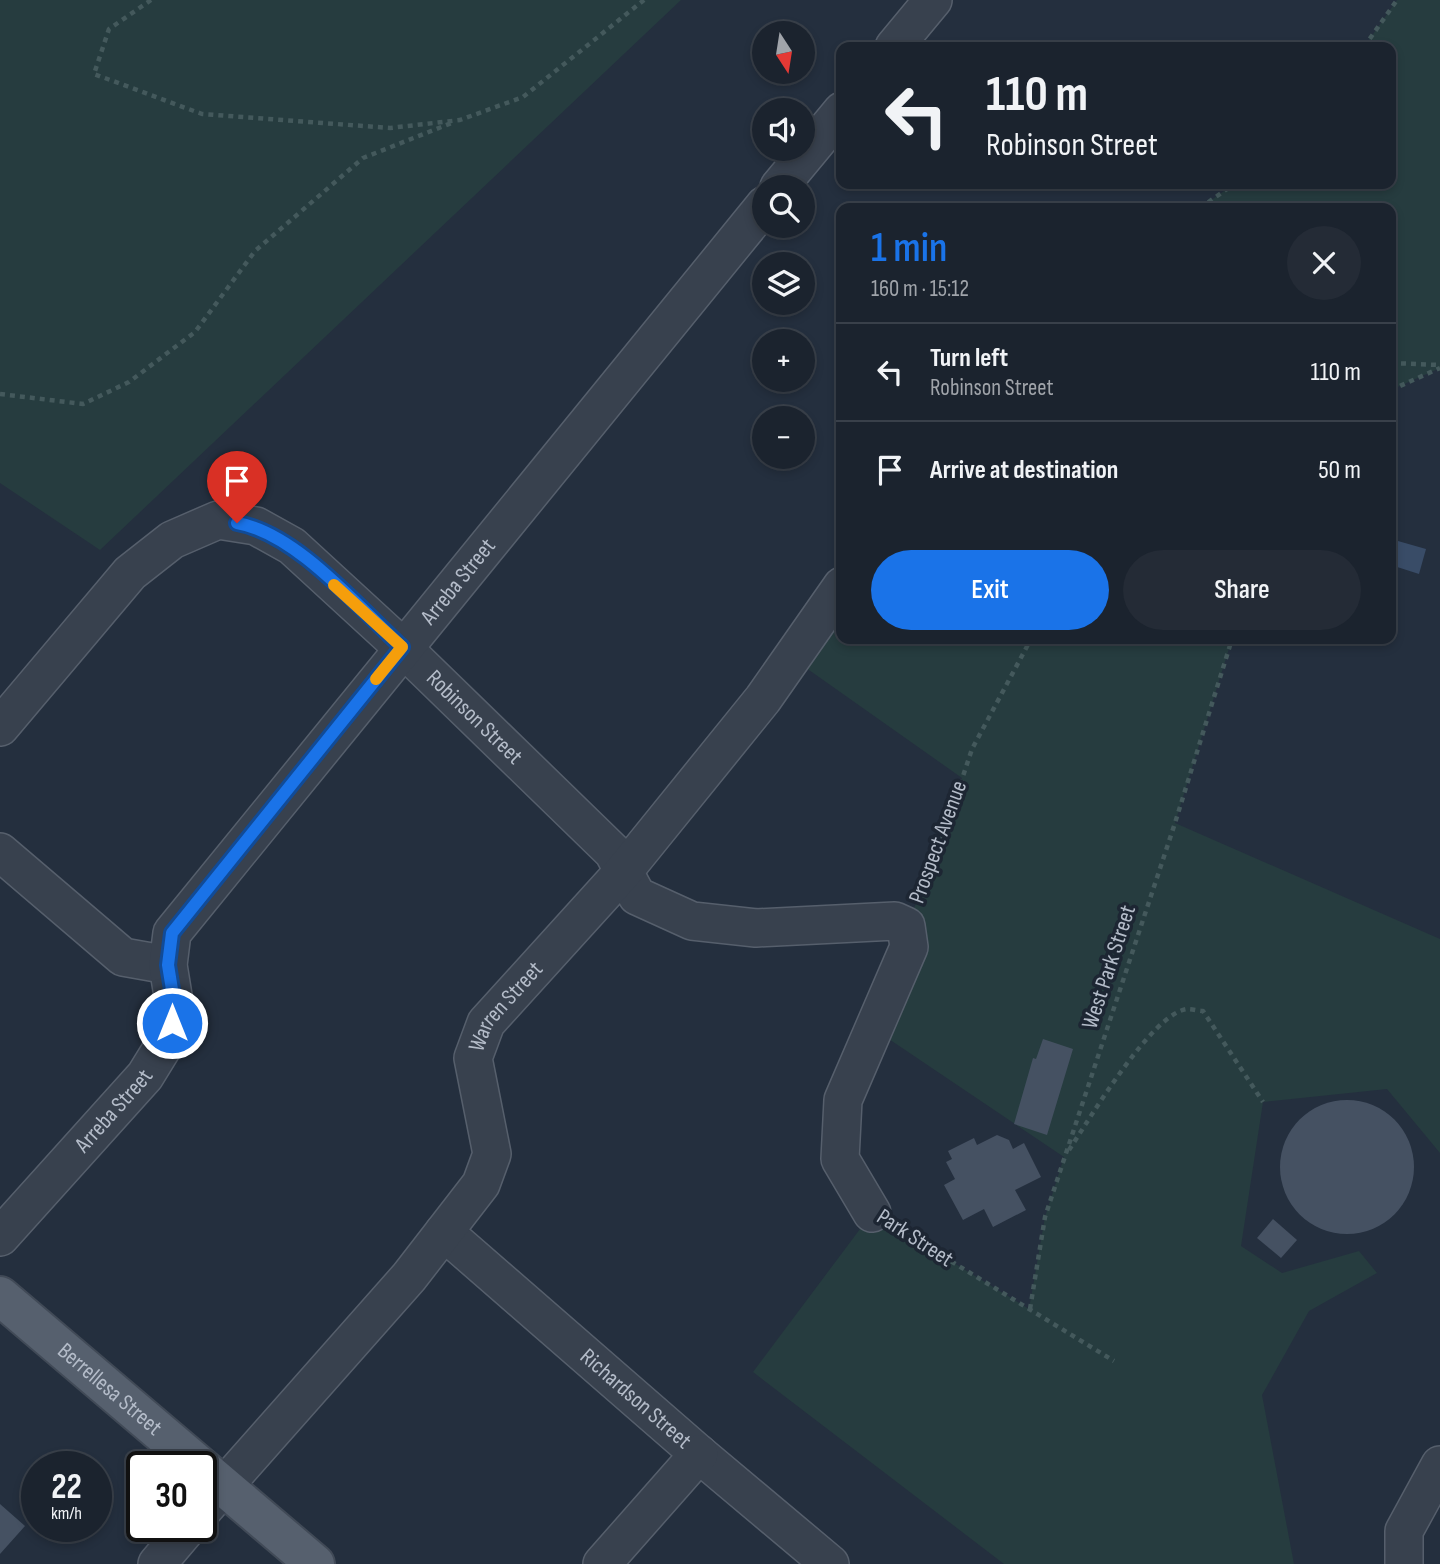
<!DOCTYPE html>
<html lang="en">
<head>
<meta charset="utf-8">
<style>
  :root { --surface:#1b232e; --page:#242b36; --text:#f1f3f6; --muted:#a0a4aa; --line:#39404a; --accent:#1a73e8 }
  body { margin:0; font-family:"Sofia Sans Condensed",sans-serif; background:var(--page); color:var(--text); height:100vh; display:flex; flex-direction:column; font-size:26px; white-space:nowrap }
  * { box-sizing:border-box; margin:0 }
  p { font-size:23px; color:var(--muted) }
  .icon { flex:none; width:38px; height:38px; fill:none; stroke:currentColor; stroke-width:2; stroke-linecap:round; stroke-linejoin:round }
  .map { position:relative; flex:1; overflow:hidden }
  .panel { position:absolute; left:836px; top:203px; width:560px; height:441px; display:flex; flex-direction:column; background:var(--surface); border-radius:14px; box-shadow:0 4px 10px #0003,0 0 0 2px var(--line) }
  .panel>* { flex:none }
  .top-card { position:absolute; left:836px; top:42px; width:560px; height:147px; border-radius:14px; box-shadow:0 4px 10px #0003,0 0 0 2px var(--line); background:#1b232e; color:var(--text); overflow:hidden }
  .needle { width:46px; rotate:168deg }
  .fabs { position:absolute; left:752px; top:21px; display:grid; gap:14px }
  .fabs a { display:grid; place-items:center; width:63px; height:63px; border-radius:50%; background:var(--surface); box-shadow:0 4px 10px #0003,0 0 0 2px var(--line); font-size:35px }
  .speed { position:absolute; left:21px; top:1451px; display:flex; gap:14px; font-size:35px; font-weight:700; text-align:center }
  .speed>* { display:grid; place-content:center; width:91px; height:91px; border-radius:50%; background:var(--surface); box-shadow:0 4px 10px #0003,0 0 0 2px var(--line); line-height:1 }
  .speed small { font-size:18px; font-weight:400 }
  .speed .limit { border:4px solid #111; border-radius:10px; background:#fff; color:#111 }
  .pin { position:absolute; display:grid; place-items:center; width:60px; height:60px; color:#fff; margin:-72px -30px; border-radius:50% 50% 50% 0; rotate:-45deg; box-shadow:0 0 7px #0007 }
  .pin .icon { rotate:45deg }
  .me { position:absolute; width:77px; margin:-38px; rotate:0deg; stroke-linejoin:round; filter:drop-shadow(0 0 5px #0008) }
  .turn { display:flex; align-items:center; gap:24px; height:147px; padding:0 35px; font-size:32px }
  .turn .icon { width:91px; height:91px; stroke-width:2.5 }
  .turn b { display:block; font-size:49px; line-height:60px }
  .round { display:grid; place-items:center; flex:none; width:74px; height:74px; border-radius:37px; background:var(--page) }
  .summary { display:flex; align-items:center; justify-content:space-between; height:119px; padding:0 35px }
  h1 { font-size:42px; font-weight:600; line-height:52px; color:var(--accent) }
  .cta { display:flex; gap:14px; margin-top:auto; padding:14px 35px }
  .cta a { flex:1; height:80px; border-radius:42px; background:var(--accent); color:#fff; font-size:28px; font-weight:600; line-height:80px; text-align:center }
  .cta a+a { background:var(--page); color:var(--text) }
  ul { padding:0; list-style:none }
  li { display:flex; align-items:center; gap:21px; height:98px; padding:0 35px; border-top:2px solid var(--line) }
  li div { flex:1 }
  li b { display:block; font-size:26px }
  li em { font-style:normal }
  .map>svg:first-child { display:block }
  .green { fill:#263c3f }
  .water { fill:#394c67 }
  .building { fill:#455162 }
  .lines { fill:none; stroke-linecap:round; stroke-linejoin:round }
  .minor-casing { stroke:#565f6c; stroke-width:40 }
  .major-casing { stroke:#414a57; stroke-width:42 }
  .path { stroke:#44595c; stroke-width:4.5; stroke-dasharray:5 5; stroke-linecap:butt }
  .minor { stroke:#38414e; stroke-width:37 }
  .major { stroke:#56606e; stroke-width:38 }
  .route-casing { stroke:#114b97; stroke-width:18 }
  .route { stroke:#1a73e8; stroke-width:12 }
  .slow { stroke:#f59e0b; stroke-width:12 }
  .labels { text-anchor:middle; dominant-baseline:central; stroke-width:7; stroke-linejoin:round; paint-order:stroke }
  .street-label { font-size:23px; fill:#b4bcc9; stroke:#1d2633 }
</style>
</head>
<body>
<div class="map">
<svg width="1440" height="1564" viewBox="0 0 1440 1564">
  <rect width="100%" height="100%" fill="#242f3e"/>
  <g class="green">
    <polygon points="0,0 681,0 100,550 0,483"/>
    <polygon points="1397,0 1440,0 1440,368 1391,390 1391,208 1200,208 1234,184 1391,184 1391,47 1364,47"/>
    <polygon points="842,586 842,639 1232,639 1175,823 1440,939 1440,1153 1387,1089 1263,1102 1241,1246 1282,1273 1359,1251 1377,1273 1309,1311 1262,1395 1294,1564 1004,1564 753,1372 872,1213 1029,1309 1045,1217 1064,1157 874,1029 906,926 934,863 962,778 792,658"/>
  </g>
  <polygon class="water" points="1391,539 1426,549 1419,574 1391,565"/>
  <g class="building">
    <polygon points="1043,1039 1073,1049 1047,1135 1014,1124 1033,1058 1036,1059"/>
    <circle cx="1347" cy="1167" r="67"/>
    <polygon points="997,1135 1009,1140 1013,1149 1024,1143 1041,1177 1015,1190 1026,1210 993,1227 984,1209 963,1220 944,1185 955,1179 946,1162 952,1159 948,1151 974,1138 977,1145"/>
    <polygon points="1273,1219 1297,1240 1281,1258 1257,1238"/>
    <polygon points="0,1504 25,1526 0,1554"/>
  </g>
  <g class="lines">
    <defs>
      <g id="minor">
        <polyline points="894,47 933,0"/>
        <polyline points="779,187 842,111"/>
        <path id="s1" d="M0 727 130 573 172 540 218 520 256 526 292 546 402 647 613 852 637 896 692 921 756 928 895 921 906 926 909 947 843 1100 840 1159 872 1213"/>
        <polyline points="0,852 123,957 168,965"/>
        <path id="s2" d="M444 1232 699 1454 830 1564"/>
        <path id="s3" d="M0 1237 145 1076 169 1037 175 1008 168 965 172 933 765 205"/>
        <path id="s4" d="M201 1512 409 1277 481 1184 492 1154 473 1058 486 1023 623 872 763 699 842 586"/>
        <polyline points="157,1564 189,1526"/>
        <polyline points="602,1564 699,1454"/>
        <polyline points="1404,1564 1404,1531 1440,1465"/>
      </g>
      <g id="major">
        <path id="s5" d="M0 1296 315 1564"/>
      </g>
    </defs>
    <use href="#minor" class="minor-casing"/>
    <use href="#major" class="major-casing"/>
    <g class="path">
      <polyline points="151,0 109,29 94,74 202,114 390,128 460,120 523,97 644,0"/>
      <polyline points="1364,47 1397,0"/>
      <polyline points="1200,208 1234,184"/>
      <polyline points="1391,363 1440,365"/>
      <polyline points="1391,390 1440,368"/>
      <polyline points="0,394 83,404 129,382 195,332 255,251 363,158 454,122"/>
      <polyline points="919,897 934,863 972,749 1031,639"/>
      <path d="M1069 1150C1089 1120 1152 1013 1187 1009 1192 1009 1199 1011 1203 1011L1263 1102"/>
      <polyline points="900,1230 1114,1361"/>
      <polyline points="1030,1309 1045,1217 1175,823 1232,639"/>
    </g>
    <use href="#minor" class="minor"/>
    <use href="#major" class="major"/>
  </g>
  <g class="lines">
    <defs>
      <path id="route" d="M172 1023 175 1008 168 965 172 933 402 647C357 606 296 533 237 523"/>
    </defs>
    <use href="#route" class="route-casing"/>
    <use href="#route" class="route"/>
    <polyline class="slow" points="334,585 402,647 376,679"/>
  </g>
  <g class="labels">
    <g class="street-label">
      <text stroke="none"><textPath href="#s3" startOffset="821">Arreba Street</textPath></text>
      <text stroke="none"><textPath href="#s1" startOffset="635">Robinson Street</textPath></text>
      <text transform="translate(938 842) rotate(-70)">Prospect Avenue</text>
      <text transform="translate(1109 967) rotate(-72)">West Park Street</text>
      <text stroke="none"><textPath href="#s4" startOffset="623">Warren Street</textPath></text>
      <text stroke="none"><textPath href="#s3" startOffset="170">Arreba Street</textPath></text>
      <text transform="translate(915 1238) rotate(33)">Park Street</text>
      <text stroke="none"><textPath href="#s5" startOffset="144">Berrellesa Street</textPath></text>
      <text stroke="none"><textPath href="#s2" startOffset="254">Richardson Street</textPath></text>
    </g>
  </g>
</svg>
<div class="fabs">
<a><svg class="needle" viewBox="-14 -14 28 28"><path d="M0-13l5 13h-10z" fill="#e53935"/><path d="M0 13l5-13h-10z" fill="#a0a4aa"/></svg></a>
<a><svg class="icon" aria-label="sound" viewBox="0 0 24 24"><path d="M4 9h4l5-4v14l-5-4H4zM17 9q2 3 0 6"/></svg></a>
<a><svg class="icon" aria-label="search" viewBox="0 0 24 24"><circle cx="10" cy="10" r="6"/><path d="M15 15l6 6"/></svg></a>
<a><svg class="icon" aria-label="layers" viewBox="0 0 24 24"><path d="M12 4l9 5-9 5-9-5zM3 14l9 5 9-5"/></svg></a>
<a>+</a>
<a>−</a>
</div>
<div class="speed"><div>22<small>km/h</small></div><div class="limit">30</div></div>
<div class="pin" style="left:237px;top:523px;background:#d93025"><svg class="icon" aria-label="arrive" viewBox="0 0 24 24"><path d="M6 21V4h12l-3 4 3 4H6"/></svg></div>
<svg class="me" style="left:172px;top:1023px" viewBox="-20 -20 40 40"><circle r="17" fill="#1a73e8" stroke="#fff" stroke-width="3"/><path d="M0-11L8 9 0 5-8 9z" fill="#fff"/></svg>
<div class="top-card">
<div class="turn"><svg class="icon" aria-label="left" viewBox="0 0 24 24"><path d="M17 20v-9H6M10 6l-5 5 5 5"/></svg><div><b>110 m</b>Robinson Street</div></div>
</div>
<section class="panel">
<div class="summary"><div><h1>1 min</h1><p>160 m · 15:12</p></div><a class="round"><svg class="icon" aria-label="close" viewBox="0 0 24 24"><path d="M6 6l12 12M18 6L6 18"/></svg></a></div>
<ul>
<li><svg class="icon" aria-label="left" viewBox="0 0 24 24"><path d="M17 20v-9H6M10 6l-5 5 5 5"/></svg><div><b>Turn left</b><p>Robinson Street</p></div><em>110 m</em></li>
<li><svg class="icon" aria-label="arrive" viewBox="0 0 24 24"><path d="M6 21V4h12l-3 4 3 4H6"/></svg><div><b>Arrive at destination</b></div><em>50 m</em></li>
</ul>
<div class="cta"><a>Exit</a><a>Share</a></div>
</section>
</div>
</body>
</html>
